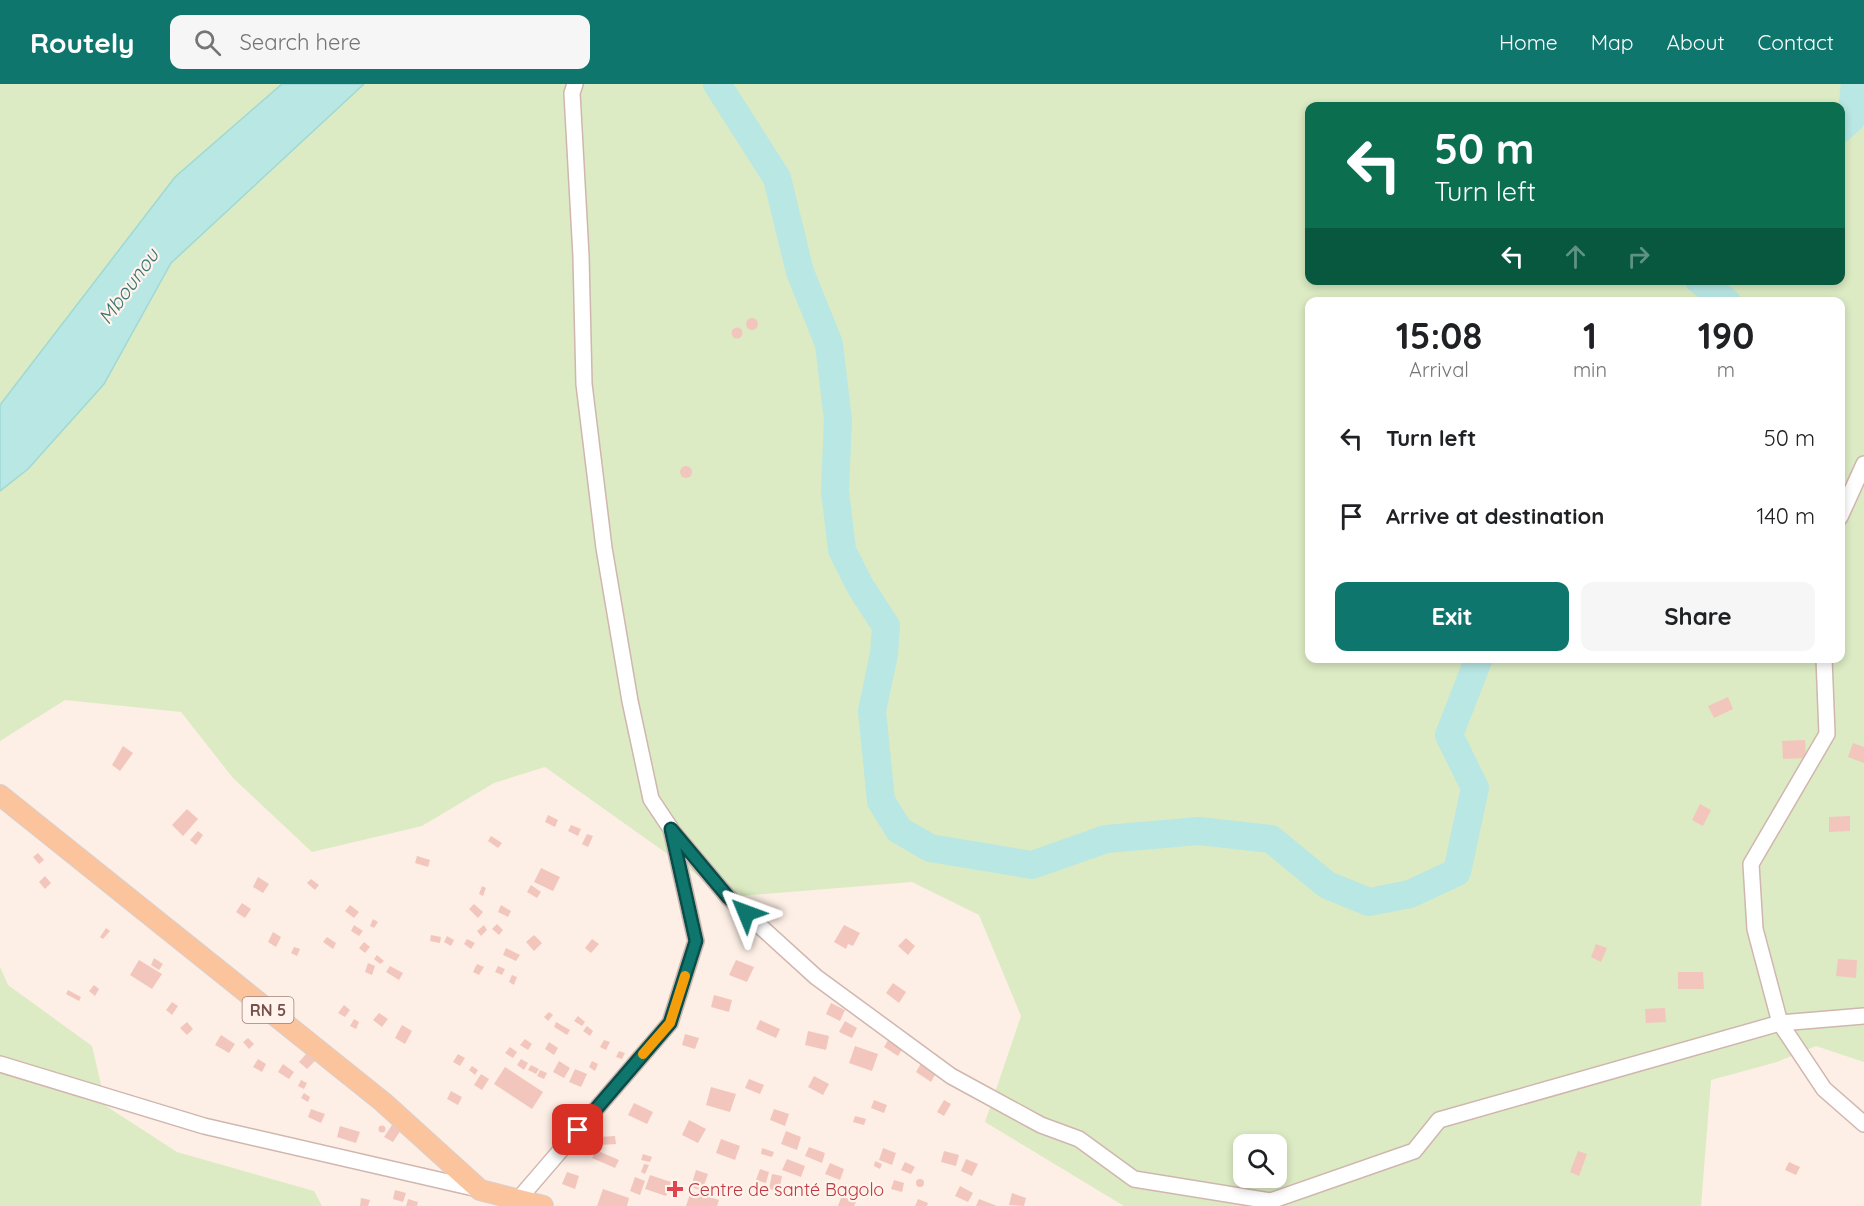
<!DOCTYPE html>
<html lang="en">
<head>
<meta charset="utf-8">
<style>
  :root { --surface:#fff; --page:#f6f6f6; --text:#202124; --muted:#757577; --accent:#0f766e }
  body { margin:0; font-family:Quicksand,sans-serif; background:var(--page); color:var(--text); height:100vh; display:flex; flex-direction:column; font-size:22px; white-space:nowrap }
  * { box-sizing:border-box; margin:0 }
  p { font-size:20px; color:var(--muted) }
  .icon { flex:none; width:33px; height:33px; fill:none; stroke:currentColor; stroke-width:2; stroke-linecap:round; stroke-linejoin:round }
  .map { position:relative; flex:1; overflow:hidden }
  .details { position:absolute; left:1305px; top:213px; width:540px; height:366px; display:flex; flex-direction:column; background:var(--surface); border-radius:12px; box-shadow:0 3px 9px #0003 }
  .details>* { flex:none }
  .guide { position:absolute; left:1305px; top:18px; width:540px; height:183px; border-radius:12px; box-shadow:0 3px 9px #0003; background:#0b6e4f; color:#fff; overflow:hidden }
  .fabs { position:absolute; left:1233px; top:1050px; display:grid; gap:12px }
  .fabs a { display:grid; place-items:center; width:54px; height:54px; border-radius:12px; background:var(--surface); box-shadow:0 3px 9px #0003; font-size:30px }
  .pin { position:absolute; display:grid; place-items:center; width:51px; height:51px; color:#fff; margin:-26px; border-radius:12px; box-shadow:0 3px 9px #0006 }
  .me { position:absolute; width:66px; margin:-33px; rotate:314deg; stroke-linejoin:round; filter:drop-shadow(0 0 4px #0008) }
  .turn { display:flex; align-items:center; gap:21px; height:126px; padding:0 30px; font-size:27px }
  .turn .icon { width:78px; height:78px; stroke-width:2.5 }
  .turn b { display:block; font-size:42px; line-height:51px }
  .lanes { display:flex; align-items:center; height:57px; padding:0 30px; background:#0003; justify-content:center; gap:30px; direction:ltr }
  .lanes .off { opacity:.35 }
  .eta { display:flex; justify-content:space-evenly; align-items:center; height:102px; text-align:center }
  .eta b { font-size:36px; font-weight:700; line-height:42px }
  .primary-button { display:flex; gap:12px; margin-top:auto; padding:12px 30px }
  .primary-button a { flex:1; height:69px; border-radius:12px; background:var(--accent); color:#fff; font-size:24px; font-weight:700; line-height:69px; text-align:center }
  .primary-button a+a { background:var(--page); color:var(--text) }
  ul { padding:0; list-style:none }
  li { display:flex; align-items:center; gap:18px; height:78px; padding:0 30px }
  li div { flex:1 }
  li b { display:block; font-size:22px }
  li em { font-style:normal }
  header { display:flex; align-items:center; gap:36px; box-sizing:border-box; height:84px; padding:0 30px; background:var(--accent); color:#fff }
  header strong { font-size:28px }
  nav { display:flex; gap:33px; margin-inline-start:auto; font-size:21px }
  .search { width:420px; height:54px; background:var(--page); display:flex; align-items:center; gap:15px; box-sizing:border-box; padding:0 21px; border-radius:12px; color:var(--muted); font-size:22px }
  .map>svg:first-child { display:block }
  .green { fill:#dcebc3; fill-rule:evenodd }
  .water { fill:#b9e7e4; stroke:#9fd9d5; stroke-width:1.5 }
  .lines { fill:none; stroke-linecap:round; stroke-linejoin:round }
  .river { stroke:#b9e7e4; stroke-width:28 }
  .building { fill:#f2c6bd }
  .minor-casing { stroke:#d0b6ae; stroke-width:18 }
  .major-casing { stroke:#d9cecc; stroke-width:22 }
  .minor { stroke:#fff; stroke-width:15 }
  .major { stroke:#fcc49d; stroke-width:20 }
  .route-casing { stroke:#0a4d48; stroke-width:15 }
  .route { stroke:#0f766e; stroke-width:10 }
  .slow { stroke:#f59e0b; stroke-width:10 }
  .health-dot { fill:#e0444e; stroke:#fff3ec; stroke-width:2 }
  .labels { text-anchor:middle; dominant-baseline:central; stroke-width:4.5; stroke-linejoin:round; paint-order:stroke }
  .shield { fill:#fff3ec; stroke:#9f817b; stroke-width:1.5 }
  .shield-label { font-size:16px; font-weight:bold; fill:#76504a }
  .health-label { font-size:18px; fill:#be3a42; stroke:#fff3ec; text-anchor:start }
  .water-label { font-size:20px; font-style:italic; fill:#3a7472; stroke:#fff3ec }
</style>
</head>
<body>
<header>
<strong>Routely</strong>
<div class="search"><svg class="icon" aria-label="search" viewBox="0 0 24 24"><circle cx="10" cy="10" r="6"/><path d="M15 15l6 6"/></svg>Search here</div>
<nav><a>Home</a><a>Map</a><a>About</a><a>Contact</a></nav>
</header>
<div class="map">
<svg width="1864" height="1122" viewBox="0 0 1864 1122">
  <rect width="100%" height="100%" fill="#fdefe5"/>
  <g class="green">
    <polygon points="0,0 282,0 175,93 0,321"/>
    <path d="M364 0H1864V978L1816 962 1777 978 1711 996 1701 1122H1124L985 1038 1021 932 979 831 912 798 728 813 545 683 494 699 422 742 312 768 233 694 181 628 65 616 0 657V407L28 385 104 300 171 179ZM1310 22H1840V196H1310ZM1310 218H1840V574H1310ZM1244 1060H1276V1094H1244Z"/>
    <polygon points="0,883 8,901 92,962 106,1022 177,1068 314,1107 322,1122 0,1122"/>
  </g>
  <polygon class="water" points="282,0 364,0 171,179 104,300 28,385 0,407 0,321 175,93"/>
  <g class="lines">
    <g class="river">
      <polyline points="717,0 777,94 800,188 829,260 838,336 835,407 842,466 860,502 886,542 884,570 872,627 881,717 899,746 930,764 1032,781 1106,755 1199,747 1271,755 1327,801 1369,818 1410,810 1457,788 1475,704 1449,651 1479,574"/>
      <polyline points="1840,45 1851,35 1855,0"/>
      <polyline points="1699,196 1727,218"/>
    </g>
  </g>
  <g class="building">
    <circle cx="752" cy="240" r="6"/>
    <circle cx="737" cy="249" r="5.5"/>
    <circle cx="686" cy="388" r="6"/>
    <polygon points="1728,613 1733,625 1714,634 1708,622"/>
    <polygon points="1805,656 1806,674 1783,675 1782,657"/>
    <polygon points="1853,659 1864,663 1864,679 1848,673"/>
    <polygon points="123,662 133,669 120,687 112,681"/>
    <polygon points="1700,720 1711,726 1703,742 1692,736"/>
    <polygon points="187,725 198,735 183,752 172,741"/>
    <polygon points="548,731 558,736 555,743 545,738"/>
    <polygon points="1850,732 1850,747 1829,748 1829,733"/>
    <polygon points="571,741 581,745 578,752 568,747"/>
    <polygon points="198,747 203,751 196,761 190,756"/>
    <polygon points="587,750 593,752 588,763 582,760"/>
    <polygon points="491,752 502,759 498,764 488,757"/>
    <polygon points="38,769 44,776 39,780 33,773"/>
    <polygon points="417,772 430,776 428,783 415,779"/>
    <polygon points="541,784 560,793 553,807 534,798"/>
    <polygon points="45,792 51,799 45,805 39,798"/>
    <polygon points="258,793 269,800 263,809 253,803"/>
    <polygon points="311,795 319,801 315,806 307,799"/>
    <polygon points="531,801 541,808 537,814 527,808"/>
    <polygon points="482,802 486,804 483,812 479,810"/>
    <polygon points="242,819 251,825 245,834 236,828"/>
    <polygon points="474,820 483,828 478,834 469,825"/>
    <polygon points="350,821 359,828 354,834 345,827"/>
    <polygon points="501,821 511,827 508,833 498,828"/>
    <polygon points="373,835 378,838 374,844 370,842"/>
    <polygon points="497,840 503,846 499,851 492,845"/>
    <polygon points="354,841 363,847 359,852 351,847"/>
    <polygon points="484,841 487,846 481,852 477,847"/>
    <polygon points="844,841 860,849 853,862 848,860 846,865 834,858"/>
    <polygon points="106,844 110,847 103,855 100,853"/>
    <polygon points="273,848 281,853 276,863 268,858"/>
    <polygon points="431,851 441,853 440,859 430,857"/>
    <polygon points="534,851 542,859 534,867 526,858"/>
    <polygon points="447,852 454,856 451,862 444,858"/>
    <polygon points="327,853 336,859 333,865 323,858"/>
    <polygon points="906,854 915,862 908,871 898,862"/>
    <polygon points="467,855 475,859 471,865 464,860"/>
    <polygon points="592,855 599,860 591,869 585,864"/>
    <polygon points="364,858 370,863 365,869 359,864"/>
    <polygon points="1596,860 1607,864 1601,878 1591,873"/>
    <polygon points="294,863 300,865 297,872 291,869"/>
    <polygon points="506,864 520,871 516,877 503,871"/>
    <polygon points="377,871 384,877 380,880 374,875"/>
    <polygon points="154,874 163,880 159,886 151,881"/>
    <polygon points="1838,875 1857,876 1856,894 1836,892"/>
    <polygon points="139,876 162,890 152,905 130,891"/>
    <polygon points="736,876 754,883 747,898 729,891"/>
    <polygon points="368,879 375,882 372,891 365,888"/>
    <polygon points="477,880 484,883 479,891 473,888"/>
    <polygon points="390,882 403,889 399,896 386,888"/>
    <polygon points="498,882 505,885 502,891 495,888"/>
    <polygon points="1678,888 1703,888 1704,905 1678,905"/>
    <polygon points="512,891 517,893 514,901 509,898"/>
    <polygon points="893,899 906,908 899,919 886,909"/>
    <polygon points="94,901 99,905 95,912 89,907"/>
    <polygon points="68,906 81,913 79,917 66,910"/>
    <polygon points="714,911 732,916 729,928 711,923"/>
    <polygon points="172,918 178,922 172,931 166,926"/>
    <polygon points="831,919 845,926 840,937 826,930"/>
    <polygon points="344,921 350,926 345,933 338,929"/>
    <polygon points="1665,924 1666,938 1646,939 1645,925"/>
    <polygon points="549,928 553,931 548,937 544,933"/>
    <polygon points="379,929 388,935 382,943 373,936"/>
    <polygon points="578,932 585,938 582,942 574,937"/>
    <polygon points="354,935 359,938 356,945 350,942"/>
    <polygon points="760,936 780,945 776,954 756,945"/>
    <polygon points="845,937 857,944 852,954 839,948"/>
    <polygon points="187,938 193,945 187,951 180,944"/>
    <polygon points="556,938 570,946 567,951 554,943"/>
    <polygon points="402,941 412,947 405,960 395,954"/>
    <polygon points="587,942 593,947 590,952 583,947"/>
    <polygon points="808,947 829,952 826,966 805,961"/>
    <polygon points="685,950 699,954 695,965 682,961"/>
    <polygon points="221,951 235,960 229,969 215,961"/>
    <polygon points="890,953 904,962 898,972 884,963"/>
    <polygon points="248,954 254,960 249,965 243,958"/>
    <polygon points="525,955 532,960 528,966 520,961"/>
    <polygon points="604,956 610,958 606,966 600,963"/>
    <polygon points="549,958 558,964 554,971 545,965"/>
    <polygon points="855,962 878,970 872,987 849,979"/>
    <polygon points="510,963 517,968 513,974 505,969"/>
    <polygon points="619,967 625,969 622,975 616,973"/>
    <polygon points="306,970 315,977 307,985 299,978"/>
    <polygon points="458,970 465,974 460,982 453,978"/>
    <polygon points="258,975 266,980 262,988 253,983"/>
    <polygon points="521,975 528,979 524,986 517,981"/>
    <polygon points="923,976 938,986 931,998 916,988"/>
    <polygon points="559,977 570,984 564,994 553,988"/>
    <polygon points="592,977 598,980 595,987 589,983"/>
    <polygon points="283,980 294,988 289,995 278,988"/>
    <polygon points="531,981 539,985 536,990 528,986"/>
    <polygon points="472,982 478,986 475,991 469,986"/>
    <polygon points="505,983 543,1008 532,1025 494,1000"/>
    <polygon points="575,985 587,990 581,1003 569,998"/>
    <polygon points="540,986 547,989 544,995 537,992"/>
    <polygon points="481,990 489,995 482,1006 474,1001"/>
    <polygon points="814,992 829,1000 823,1011 808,1003"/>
    <polygon points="749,995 764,1001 760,1010 745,1004"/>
    <polygon points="301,996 307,999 304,1005 298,1002"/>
    <polygon points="711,1003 736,1010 730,1028 706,1021"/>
    <polygon points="451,1007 462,1013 458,1021 447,1015"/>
    <polygon points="304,1009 310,1013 308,1018 301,1014"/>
    <polygon points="874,1016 887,1021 884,1029 871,1024"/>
    <polygon points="944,1016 951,1020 944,1032 937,1028"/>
    <polygon points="634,1019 653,1028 647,1040 628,1031"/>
    <polygon points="311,1025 325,1030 321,1039 308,1033"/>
    <polygon points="774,1025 789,1030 785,1042 770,1036"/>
    <polygon points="855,1032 866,1035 864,1041 853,1038"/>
    <polygon points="689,1036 706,1045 698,1059 682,1051"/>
    <polygon points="392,1041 401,1046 393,1058 384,1053"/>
    <circle cx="382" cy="1045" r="3.5"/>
    <polygon points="340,1042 360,1048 356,1059 337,1053"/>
    <polygon points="786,1047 801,1053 797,1066 781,1060"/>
    <polygon points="615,1052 616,1060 600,1061 600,1053"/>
    <polygon points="721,1055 740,1062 735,1076 716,1069"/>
    <polygon points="809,1063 825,1069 822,1079 805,1072"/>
    <polygon points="762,1064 774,1068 772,1073 761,1070"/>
    <polygon points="883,1064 896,1069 892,1081 879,1076"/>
    <polygon points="596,1066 619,1076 615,1084 592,1074"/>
    <polygon points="944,1067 959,1071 956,1082 941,1078"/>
    <polygon points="1578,1067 1587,1070 1579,1092 1570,1088"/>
    <polygon points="643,1070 652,1073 650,1078 641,1076"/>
    <polygon points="787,1075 805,1082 801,1093 782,1086"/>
    <polygon points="966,1075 978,1080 972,1092 961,1087"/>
    <polygon points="875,1077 882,1080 880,1085 874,1082"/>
    <polygon points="905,1078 915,1083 911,1090 901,1086"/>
    <polygon points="1789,1078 1800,1083 1796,1091 1785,1086"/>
    <polygon points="830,1079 844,1085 840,1096 825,1090"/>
    <polygon points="644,1080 649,1081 645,1090 641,1088"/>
    <polygon points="760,1085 769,1088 766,1099 756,1096"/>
    <polygon points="696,1086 708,1090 702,1107 691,1103"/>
    <polygon points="567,1088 579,1092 575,1105 562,1100"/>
    <polygon points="772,1090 782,1092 779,1107 769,1105"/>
    <polygon points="650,1091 671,1098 666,1112 645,1105"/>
    <polygon points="635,1093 645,1097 640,1111 630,1107"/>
    <circle cx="920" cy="1099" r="4"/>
    <polygon points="894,1096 904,1099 902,1108 891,1105"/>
    <polygon points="960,1102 973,1109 968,1118 955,1112"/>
    <polygon points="603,1105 629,1114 627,1122 597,1122"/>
    <polygon points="395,1106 406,1109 403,1118 393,1115"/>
    <polygon points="691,1107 719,1116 717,1122 686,1122"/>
    <polygon points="1012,1109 1026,1114 1024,1122 1009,1121"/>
    <polygon points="842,1111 856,1118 854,1122 838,1122"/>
    <polygon points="361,1114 370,1116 368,1122 360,1122"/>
    <polygon points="408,1115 418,1118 417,1122 406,1122"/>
    <polygon points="918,1115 928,1119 927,1122 915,1122"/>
    <polygon points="979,1115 997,1122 976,1122"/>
  </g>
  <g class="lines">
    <defs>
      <g id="minor">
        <polyline points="1840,433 1864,380"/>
        <polyline points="1824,574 1827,650 1751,780 1755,845 1780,939 1824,1005 1864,1040"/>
        <polyline points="673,748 728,813 816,893 951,992 1041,1041 1079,1055 1134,1095 1270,1117"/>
        <polyline points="0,980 204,1042 478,1105"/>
        <polyline points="517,1117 670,939 696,857 671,745 651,715 630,617 604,464 584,300 581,172 572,9 575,0"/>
        <polyline points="1262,1120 1414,1067 1439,1036 1780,939 1864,932"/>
      </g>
      <polyline id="major" points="0,711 383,1018 480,1106 543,1122"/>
    </defs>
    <use href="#minor" class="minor-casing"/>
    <use href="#major" class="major-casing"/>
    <use href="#minor" class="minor"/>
    <use href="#major" class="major"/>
  </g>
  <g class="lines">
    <defs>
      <polyline id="route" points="578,1046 670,939 696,857 671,745 728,813 746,829"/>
    </defs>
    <use href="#route" class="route-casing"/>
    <use href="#route" class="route"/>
    <polyline class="slow" points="643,970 670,939 685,892"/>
  </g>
  <path class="health-dot" d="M672 1096h6v6h6v6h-6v6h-6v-6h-6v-6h6z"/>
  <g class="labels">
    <rect class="shield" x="242.5" y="913" width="51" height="26" rx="4.5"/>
    <g class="shield-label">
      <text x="268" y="926">RN 5</text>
    </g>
    <g class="health-label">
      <text x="688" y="1105">Centre de santé Bagolo</text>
    </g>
    <g class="water-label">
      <text transform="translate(128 202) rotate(-54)">Mbounou</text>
    </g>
  </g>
</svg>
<div class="fabs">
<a><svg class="icon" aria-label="search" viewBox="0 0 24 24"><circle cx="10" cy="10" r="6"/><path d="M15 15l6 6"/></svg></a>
</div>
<div class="pin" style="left:578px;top:1046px;background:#d93025"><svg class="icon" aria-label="arrive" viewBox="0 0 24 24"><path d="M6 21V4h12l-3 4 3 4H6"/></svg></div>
<svg class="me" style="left:746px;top:829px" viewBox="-20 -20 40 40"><path d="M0-17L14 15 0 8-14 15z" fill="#0f766e" stroke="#fff" stroke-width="4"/></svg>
<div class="guide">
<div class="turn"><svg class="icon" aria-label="left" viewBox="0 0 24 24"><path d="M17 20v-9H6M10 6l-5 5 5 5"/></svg><div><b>50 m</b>Turn left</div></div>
<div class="lanes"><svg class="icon" aria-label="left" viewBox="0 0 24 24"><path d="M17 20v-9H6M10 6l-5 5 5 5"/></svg><svg class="icon off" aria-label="ahead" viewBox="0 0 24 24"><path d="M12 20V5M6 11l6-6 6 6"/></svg><svg class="icon off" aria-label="right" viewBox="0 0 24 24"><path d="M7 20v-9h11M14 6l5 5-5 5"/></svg></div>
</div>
<section class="details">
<div class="eta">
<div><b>15:08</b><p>Arrival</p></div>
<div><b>1</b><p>min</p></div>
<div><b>190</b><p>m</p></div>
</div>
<ul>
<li><svg class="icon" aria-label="left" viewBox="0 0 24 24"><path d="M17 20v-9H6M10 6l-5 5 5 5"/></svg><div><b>Turn left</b></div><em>50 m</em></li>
<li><svg class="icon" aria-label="arrive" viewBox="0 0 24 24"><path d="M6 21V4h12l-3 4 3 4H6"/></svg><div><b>Arrive at destination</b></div><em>140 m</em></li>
</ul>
<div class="primary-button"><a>Exit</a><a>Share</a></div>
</section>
</div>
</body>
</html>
